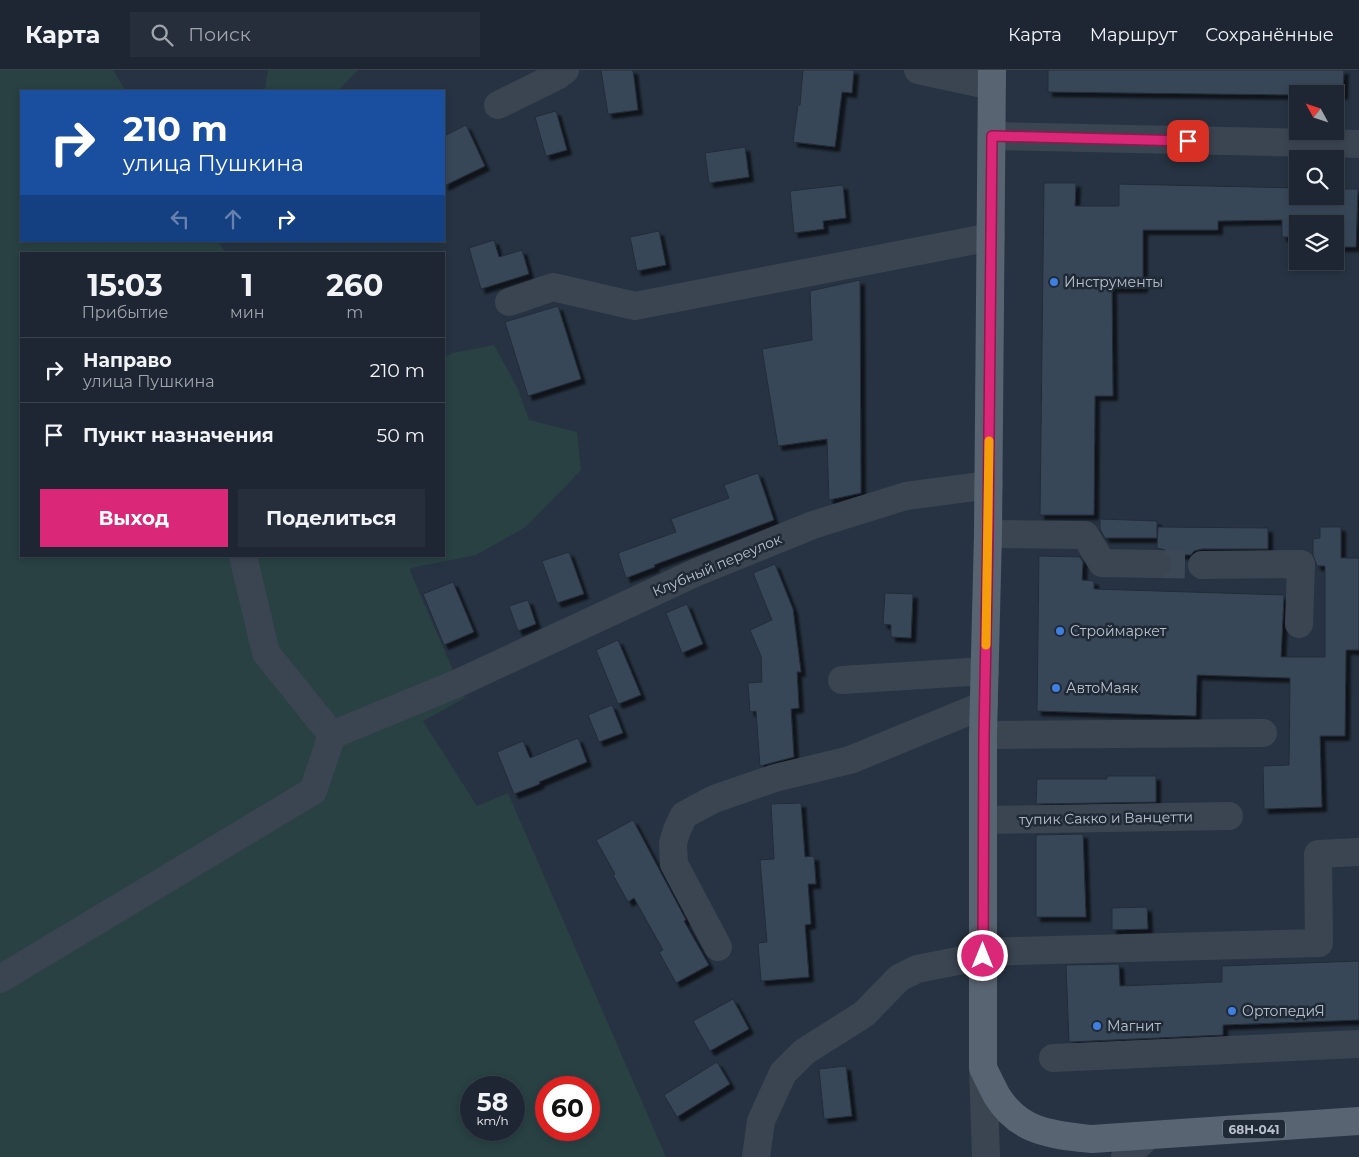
<!DOCTYPE html>
<html lang="ru">
<head>
<meta charset="utf-8">
<style>
  :root { --surface:#1d2632; --page:#252e3a; --text:#f1f3f6; --muted:#a0a5ac; --line:#3b434d; --accent:#db2777 }
  body { margin:0; font-family:Montserrat,sans-serif; background:var(--page); color:var(--text); height:100vh; display:flex; flex-direction:column; font-size:19px; white-space:nowrap }
  * { box-sizing:border-box; margin:0 }
  p { font-size:16px; color:var(--muted) }
  .icon { flex:none; width:28px; height:28px; fill:none; stroke:currentColor; stroke-width:2; stroke-linecap:round; stroke-linejoin:round }
  .map { position:relative; flex:1; overflow:hidden }
  .details { position:absolute; left:20px; top:182px; width:425px; height:305px; display:flex; flex-direction:column; background:var(--surface); border-radius:0px; box-shadow:0 2px 8px #0003,0 0 0 1px var(--line) }
  .details>* { flex:none }
  .banner { position:absolute; left:20px; top:20px; width:425px; height:152px; border-radius:0px; box-shadow:0 2px 8px #0003,0 0 0 1px var(--line); background:#1a4fa0; color:#fff; overflow:hidden }
  .needle { width:32px; rotate:310deg }
  .tools { position:absolute; left:1289px; top:15px; display:grid; gap:10px }
  .tools a { display:grid; place-items:center; width:55px; height:55px; border-radius:0px; background:var(--surface); box-shadow:0 2px 8px #0003,0 0 0 1px var(--line); font-size:25px }
  .speed { position:absolute; left:460px; top:1006px; display:flex; gap:10px; font-size:25px; font-weight:700; text-align:center }
  .speed>* { display:grid; place-content:center; width:65px; height:65px; border-radius:50%; background:var(--surface); box-shadow:0 2px 8px #0003,0 0 0 1px var(--line); line-height:1 }
  .speed small { font-size:12px; font-weight:400 }
  .speed .limit { border:8px solid #d22; background:#fff; color:#111 }
  .pin { position:absolute; display:grid; place-items:center; width:42px; height:42px; color:#fff; margin:-21px; border-radius:10px; box-shadow:0 2px 8px #0006 }
  .me { position:absolute; width:55px; margin:-28px; rotate:0deg; stroke-linejoin:round; filter:drop-shadow(0 0 4px #0008) }
  .turn { display:flex; align-items:center; gap:18px; height:105px; padding:0 20px; font-size:22px }
  .turn .icon { width:65px; height:65px; stroke-width:2.5 }
  .turn b { display:block; font-size:35px; line-height:42px }
  .lanes { display:flex; align-items:center; height:48px; padding:0 20px; background:#0003; justify-content:center; gap:25px; direction:ltr }
  .lanes .off { opacity:.35 }
  .eta { display:flex; justify-content:space-evenly; align-items:center; height:85px; text-align:center }
  .eta b { font-size:30px; font-weight:700; line-height:35px }
  .button { display:flex; gap:10px; margin-top:auto; padding:10px 20px }
  .button a { flex:1; height:58px; border-radius:0px; background:var(--accent); color:#fff; font-size:20px; font-weight:700; line-height:58px; text-align:center }
  .button a+a { background:var(--page); color:var(--text) }
  ul { padding:0; list-style:none }
  li { display:flex; align-items:center; gap:15px; height:65px; padding:0 20px; border-top:1px solid var(--line) }
  li div { flex:1 }
  li b { display:block; font-size:19px }
  li em { font-style:normal }
  header { display:flex; align-items:center; gap:30px; box-sizing:border-box; height:70px; padding:0 25px; background:var(--surface); border-bottom:1px solid var(--line) }
  header strong { font-size:24px }
  nav { display:flex; gap:28px; margin-inline-start:auto; font-size:18px }
  .search { width:350px; height:45px; background:var(--page); display:flex; align-items:center; gap:12px; box-sizing:border-box; padding:0 18px; border-radius:0px; color:var(--muted); font-size:19px }
  .map>svg:first-child { display:block }
  .green { fill:#294143; fill-rule:evenodd }
  .building { fill:#394758; stroke:#222c39; filter:url(#shadow) }
  .lines { fill:none; stroke-linecap:round; stroke-linejoin:round }
  .minor-tunnel { stroke:#3d4857; stroke-width:28; stroke-dasharray:28 14; stroke-linecap:butt }
  .minor { stroke:#3b4552; stroke-width:28 }
  .major { stroke:#596472; stroke-width:28 }
  .route-casing { stroke:#8e194d; stroke-width:12 }
  .route { stroke:#db2777; stroke-width:9 }
  .slow { stroke:#f59e0b; stroke-width:9 }
  .shop-dot { fill:#3f7fe0; stroke:#202a37; stroke-width:2 }
  .labels { text-anchor:middle; dominant-baseline:central; stroke-width:5; stroke-linejoin:round; paint-order:stroke }
  .shield { fill:#202a37; stroke:#8a939f; stroke-width:1 }
  .shield-label { font-size:12px; font-weight:bold; fill:#b8c0cc }
  .poi-label { font-size:14px; fill:#b8c0cc; stroke:#202a37; text-anchor:start }
  .street-label { font-size:14px; fill:#b8c0cc; stroke:#202a37 }
</style>
</head>
<body>
<header>
<strong>Карта</strong>
<div class="search"><svg class="icon" aria-label="search" viewBox="0 0 24 24"><circle cx="10" cy="10" r="6"/><path d="M15 15l6 6"/></svg>Поиск</div>
<nav><a>Карта</a><a>Маршрут</a><a>Сохранённые</a></nav>
</header>
<div class="map">
<svg width="1359" height="1087" viewBox="0 0 1359 1087">
  <defs>
    <filter id="shadow"><feDropShadow dx="4.5" dy="4.5" stdDeviation="1" flood-color="#0009"/></filter>
  </defs>
  <rect width="100%" height="100%" fill="#273342"/>
  <g class="green">
    <path d="M0 0H113L126 21H21V171H218L226 184H21V486H444V287L453 283 494 275 518 319 529 350 577 362 581 400 526 457 476 485 411 498 410 501 465 628 423 651 477 736 508 723 666 1087H0ZM471 1018H514V1060H471ZM546 1018H589V1060H546Z"/>
    <polygon points="268,0 358,0 338,21 260,21 265,18"/>
  </g>
  <g class="building">
    <polygon points="601,0 633,0 638,40 608,44"/>
    <polygon points="803,0 854,0 852,23 842,22 835,77 793,72 798,35 800,35"/>
    <polygon points="1048,0 1344,0 1343,25 1298,23 1298,25 1048,22"/>
    <polygon points="556,41 567,80 546,86 535,47"/>
    <polygon points="466,55 485,96 444,116 444,66"/>
    <polygon points="745,77 749,107 709,113 705,83"/>
    <polygon points="1044,113 1076,113 1075,136 1119,136 1119,114 1298,118 1298,126 1335,126 1335,119 1358,119 1356,177 1335,177 1335,154 1298,154 1298,167 1282,167 1282,150 1218,151 1218,160 1143,160 1143,218 1112,218 1113,326 1095,326 1094,445 1040,445"/>
    <polygon points="843,115 846,148 823,151 824,159 794,163 790,121"/>
    <polygon points="659,161 666,195 637,201 630,167"/>
    <polygon points="494,170 499,187 522,180 529,204 481,219 469,178"/>
    <polygon points="860,210 861,423 829,430 827,369 778,376 762,279 812,270 810,221"/>
    <polygon points="558,236 581,309 528,326 505,252"/>
    <polygon points="758,403 774,450 654,495 655,497 626,508 618,483 676,462 671,449 729,428 724,415"/>
    <polygon points="1100,449 1157,451 1157,468 1105,468 1100,459"/>
    <polygon points="1158,457 1268,458 1268,479 1202,479 1194,481 1191,485 1169,484 1165,480 1157,478"/>
    <polygon points="1320,457 1341,457 1341,488 1359,488 1359,580 1346,580 1345,666 1320,666 1322,737 1264,739 1263,696 1289,695 1290,608 1197,605 1196,646 1037,641 1039,486 1080,487 1083,492 1082,510 1094,511 1094,519 1284,525 1281,587 1325,587 1325,496 1317,496 1313,485 1313,469 1320,468"/>
    <polygon points="569,482 584,524 557,533 542,491"/>
    <polygon points="775,494 793,539 801,602 797,602 799,638 791,639 794,687 760,696 756,641 750,642 748,613 762,612 761,586 750,560 772,550 753,503"/>
    <polygon points="453,512 474,562 444,575 423,524"/>
    <polygon points="885,523 913,524 911,568 891,567 891,555 883,554"/>
    <polygon points="528,530 536,554 518,561 509,536"/>
    <polygon points="687,534 703,574 682,583 666,543"/>
    <polygon points="618,570 641,625 618,634 596,580"/>
    <polygon points="612,635 623,663 599,672 588,645"/>
    <polygon points="578,668 587,692 539,712 540,714 514,724 497,682 523,671 530,688"/>
    <polygon points="1107,706 1156,706 1156,732 1036,734 1037,709 1107,709"/>
    <polygon points="801,733 805,787 814,786 816,814 808,814 811,854 805,855 809,907 761,911 758,873 767,872 760,790 774,789 771,734"/>
    <polygon points="633,750 686,850 684,851 709,895 676,913 659,882 663,880 634,828 628,832 613,805 615,804 596,770"/>
    <polygon points="1083,764 1086,847 1036,847 1036,765"/>
    <polygon points="1147,837 1148,859 1112,860 1112,838"/>
    <polygon points="1359,891 1359,950 1223,955 1223,965 1069,972 1066,895 1119,894 1120,916 1222,912 1222,896"/>
    <polygon points="733,929 749,959 710,981 693,951"/>
    <polygon points="717,992 730,1014 677,1047 664,1025"/>
    <polygon points="846,996 852,1046 824,1049 819,999"/>
  </g>
  <g class="lines">
    <polyline class="minor-tunnel" points="1157,494 1202,495"/>
    <g class="minor">
      <polyline points="918,0 992,16"/>
      <polyline points="498,35 557,6 565,0"/>
      <polyline points="992,66 1359,74"/>
      <polyline points="509,232 553,217 635,236 991,167"/>
      <polyline points="988,464 1085,465 1102,493 1157,494"/>
      <polyline points="243,486 266,583 332,665 458,613 697,502 813,455 906,426 989,415"/>
      <polyline points="1202,495 1301,494 1299,554"/>
      <polyline points="842,610 985,601"/>
      <polyline points="983,665 1263,663"/>
      <polyline points="983,750 1229,746"/>
      <polyline points="718,877 674,794 673,773 677,760 684,745 714,729 775,708 850,690 984,635"/>
      <polyline points="983,882 1319,873 1318,784 1359,782"/>
      <polyline points="0,909 313,721 332,665"/>
      <polyline points="1053,988 1359,974"/>
      <polyline points="983,998 986,1087"/>
      <polyline points="756,1087 761,1051 783,1003 804,982 864,944 899,908 917,899 983,886"/>
      <polyline points="1125,1087 1148,1066"/>
    </g>
    <path class="major" d="M992 0 988 464 983 665V998C988 1008 992 1017 997 1026 1020 1063 1053 1065 1092 1069L1359 1051"/>
  </g>
  <g class="lines">
    <defs>
      <polyline id="route" points="983,886 984,665 988,464 992,66 1188,71"/>
    </defs>
    <use href="#route" class="route-casing"/>
    <use href="#route" class="route"/>
    <polyline class="slow" points="986,575 989,371"/>
  </g>
  <g class="shop-dot">
    <circle cx="1054" cy="212" r="5"/>
    <circle cx="1060" cy="561" r="5"/>
    <circle cx="1056" cy="618" r="5"/>
    <circle cx="1232" cy="941" r="5"/>
    <circle cx="1097" cy="956" r="5"/>
  </g>
  <g class="labels">
    <rect class="shield" x="1223" y="1049.5" width="62" height="19" rx="4"/>
    <g class="shield-label">
      <text x="1254" y="1059">68Н-041</text>
    </g>
    <g class="poi-label">
      <text x="1064" y="212">Инструменты</text>
      <text x="1070" y="561">Строймаркет</text>
      <text x="1066" y="618">АвтоМаяк</text>
      <text x="1242" y="941">ОртопедиЯ</text>
      <text x="1107" y="956">Магнит</text>
    </g>
    <g class="street-label">
      <text transform="translate(717 495) rotate(-23)">Клубный переулок</text>
      <text transform="translate(1106 748) rotate(-1)">тупик Сакко и Ванцетти</text>
    </g>
  </g>
</svg>
<div class="tools">
<a><svg class="needle" viewBox="-14 -14 28 28"><path d="M0-13l5 13h-10z" fill="#e53935"/><path d="M0 13l5-13h-10z" fill="#a0a5ac"/></svg></a>
<a><svg class="icon" aria-label="search" viewBox="0 0 24 24"><circle cx="10" cy="10" r="6"/><path d="M15 15l6 6"/></svg></a>
<a><svg class="icon" aria-label="layers" viewBox="0 0 24 24"><path d="M12 4l9 5-9 5-9-5zM3 14l9 5 9-5"/></svg></a>
</div>
<div class="speed"><div>58<small>km/h</small></div><div class="limit">60</div></div>
<div class="pin" style="left:1188px;top:71px;background:#d93025"><svg class="icon" aria-label="arrive" viewBox="0 0 24 24"><path d="M6 21V4h12l-3 4 3 4H6"/></svg></div>
<svg class="me" style="left:983px;top:886px" viewBox="-20 -20 40 40"><circle r="17" fill="#db2777" stroke="#fff" stroke-width="3"/><path d="M0-11L8 9 0 5-8 9z" fill="#fff"/></svg>
<div class="banner">
<div class="turn"><svg class="icon" aria-label="right" viewBox="0 0 24 24"><path d="M7 20v-9h11M14 6l5 5-5 5"/></svg><div><b>210 m</b>улица Пушкина</div></div>
<div class="lanes"><svg class="icon off" aria-label="left" viewBox="0 0 24 24"><path d="M17 20v-9H6M10 6l-5 5 5 5"/></svg><svg class="icon off" aria-label="ahead" viewBox="0 0 24 24"><path d="M12 20V5M6 11l6-6 6 6"/></svg><svg class="icon" aria-label="right" viewBox="0 0 24 24"><path d="M7 20v-9h11M14 6l5 5-5 5"/></svg></div>
</div>
<section class="details">
<div class="eta">
<div><b>15:03</b><p>Прибытие</p></div>
<div><b>1</b><p>мин</p></div>
<div><b>260</b><p>m</p></div>
</div>
<ul>
<li><svg class="icon" aria-label="right" viewBox="0 0 24 24"><path d="M7 20v-9h11M14 6l5 5-5 5"/></svg><div><b>Направо</b><p>улица Пушкина</p></div><em>210 m</em></li>
<li><svg class="icon" aria-label="arrive" viewBox="0 0 24 24"><path d="M6 21V4h12l-3 4 3 4H6"/></svg><div><b>Пункт назначения</b></div><em>50 m</em></li>
</ul>
<div class="button"><a>Выход</a><a>Поделиться</a></div>
</section>
</div>
</body>
</html>
